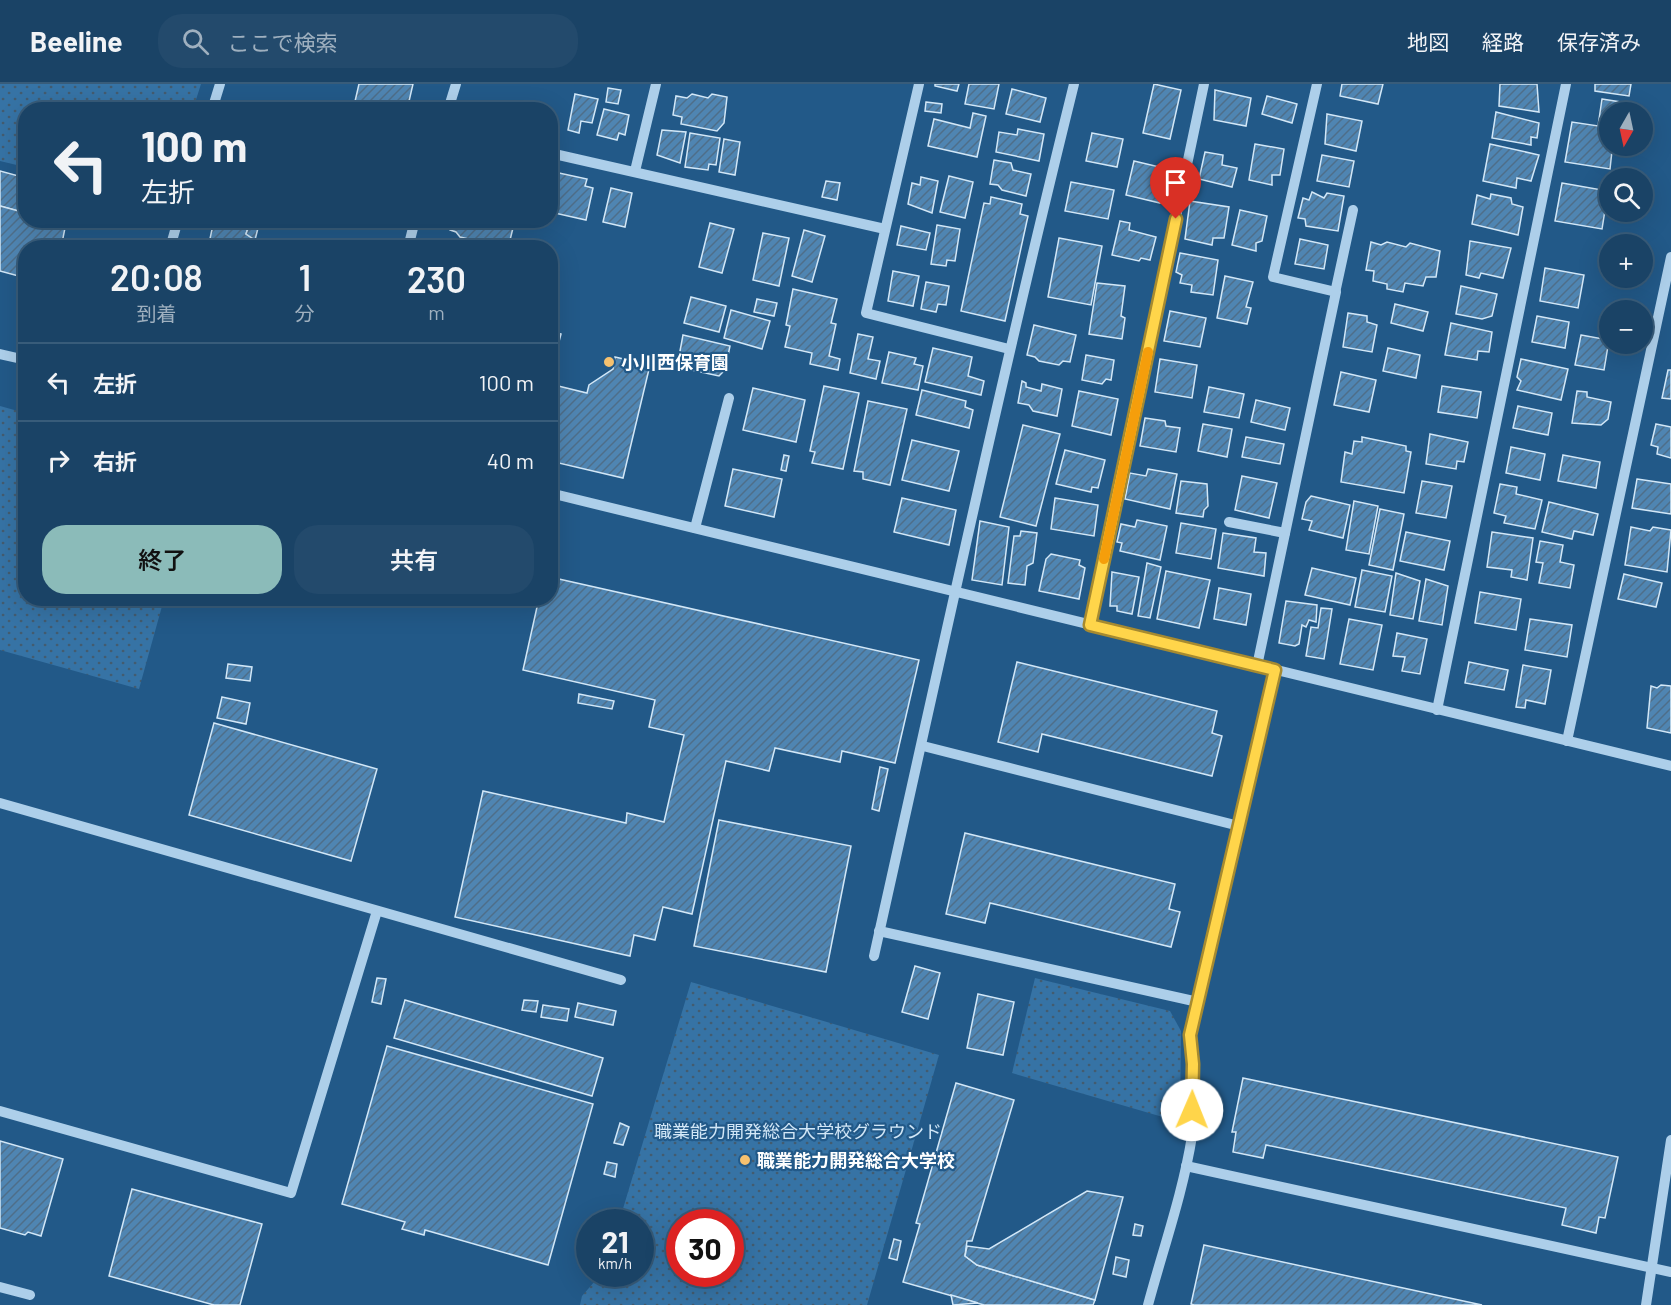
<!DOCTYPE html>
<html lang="ja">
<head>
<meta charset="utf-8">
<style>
  :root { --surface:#1a4366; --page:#234a6c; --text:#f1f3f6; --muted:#9fb0bf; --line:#385c7a; --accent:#8bbbb9 }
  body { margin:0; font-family:Barlow,"Noto Sans JP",sans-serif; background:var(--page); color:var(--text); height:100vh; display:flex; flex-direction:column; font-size:22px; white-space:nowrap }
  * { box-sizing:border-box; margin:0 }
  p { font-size:20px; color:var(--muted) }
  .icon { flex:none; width:33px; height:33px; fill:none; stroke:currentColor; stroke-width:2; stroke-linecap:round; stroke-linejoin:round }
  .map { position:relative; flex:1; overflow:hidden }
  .details { position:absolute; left:18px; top:156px; width:540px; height:366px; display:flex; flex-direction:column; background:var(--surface); border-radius:24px; box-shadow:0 6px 24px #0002,0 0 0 2px var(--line) }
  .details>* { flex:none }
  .hud { position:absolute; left:18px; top:18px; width:540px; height:126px; border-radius:24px; box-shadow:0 6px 24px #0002,0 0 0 2px var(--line); background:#1a4366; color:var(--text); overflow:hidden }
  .needle { width:39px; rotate:189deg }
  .buttons { position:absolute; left:1599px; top:18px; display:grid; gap:12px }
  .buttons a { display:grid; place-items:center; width:54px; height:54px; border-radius:50%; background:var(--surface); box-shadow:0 6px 24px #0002,0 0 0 2px var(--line); font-size:30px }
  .speed { position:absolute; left:576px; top:1125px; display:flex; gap:12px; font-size:30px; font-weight:700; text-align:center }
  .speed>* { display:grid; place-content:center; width:78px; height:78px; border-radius:50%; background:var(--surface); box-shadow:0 6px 24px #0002,0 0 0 2px var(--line); line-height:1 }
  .speed small { font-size:15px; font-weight:400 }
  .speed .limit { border:9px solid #d22; background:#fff; color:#111 }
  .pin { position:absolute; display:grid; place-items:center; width:51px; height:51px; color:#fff; margin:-62px -26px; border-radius:50% 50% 50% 0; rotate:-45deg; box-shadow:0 0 6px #0007 }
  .pin .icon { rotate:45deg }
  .me { position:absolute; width:66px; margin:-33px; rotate:1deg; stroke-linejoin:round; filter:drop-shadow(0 0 4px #0008) }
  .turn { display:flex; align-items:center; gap:21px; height:126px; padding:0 24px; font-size:27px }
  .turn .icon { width:78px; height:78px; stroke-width:2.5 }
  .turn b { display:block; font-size:42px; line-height:51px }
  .eta { display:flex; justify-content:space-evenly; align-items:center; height:102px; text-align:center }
  .eta b { font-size:36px; font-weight:600; line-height:42px }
  .primary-button { display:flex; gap:12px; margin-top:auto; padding:12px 24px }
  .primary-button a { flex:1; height:69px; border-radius:24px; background:var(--accent); color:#111; font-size:24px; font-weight:600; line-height:69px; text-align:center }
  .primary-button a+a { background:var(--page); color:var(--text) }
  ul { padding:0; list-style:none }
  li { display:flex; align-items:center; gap:18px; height:78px; padding:0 24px; border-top:2px solid var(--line) }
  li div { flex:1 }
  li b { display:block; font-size:22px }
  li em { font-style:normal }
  header { display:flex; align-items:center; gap:36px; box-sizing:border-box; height:84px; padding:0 30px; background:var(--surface); border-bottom:2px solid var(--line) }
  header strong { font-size:28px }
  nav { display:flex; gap:33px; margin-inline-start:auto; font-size:21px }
  .search { width:420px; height:54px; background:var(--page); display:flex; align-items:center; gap:15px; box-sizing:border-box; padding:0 21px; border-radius:24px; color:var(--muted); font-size:22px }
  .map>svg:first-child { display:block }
  .park { fill:url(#park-dots); fill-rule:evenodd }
  .building { fill:url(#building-hatch); stroke:#d2e7f7; stroke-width:1.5 }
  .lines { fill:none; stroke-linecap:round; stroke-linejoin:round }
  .minor { stroke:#adcfea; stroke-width:10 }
  .route-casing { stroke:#a68a30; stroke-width:15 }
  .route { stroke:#ffd54a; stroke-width:10 }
  .slow { stroke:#f59e0b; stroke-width:10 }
  .poi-dot { fill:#f6c16f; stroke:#225988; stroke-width:2 }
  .labels { text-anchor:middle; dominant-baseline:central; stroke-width:4.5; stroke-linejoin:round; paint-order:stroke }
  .poi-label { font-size:18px; font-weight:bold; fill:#fff; stroke:#225988; text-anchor:start }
  .park-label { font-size:18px; fill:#d2e7f7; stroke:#225988 }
</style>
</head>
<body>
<header>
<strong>Beeline</strong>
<div class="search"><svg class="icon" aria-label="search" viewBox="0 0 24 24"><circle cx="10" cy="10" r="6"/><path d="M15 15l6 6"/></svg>ここで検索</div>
<nav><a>地図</a><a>経路</a><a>保存済み</a></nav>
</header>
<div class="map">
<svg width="1671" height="1221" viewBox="0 0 1671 1221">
  <defs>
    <pattern id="park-dots" width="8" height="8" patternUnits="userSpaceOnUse" patternTransform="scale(1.5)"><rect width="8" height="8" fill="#3673a5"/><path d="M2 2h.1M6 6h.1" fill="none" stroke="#435c70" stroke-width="1.8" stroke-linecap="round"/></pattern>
    <pattern id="building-hatch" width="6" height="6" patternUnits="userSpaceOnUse" patternTransform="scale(1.5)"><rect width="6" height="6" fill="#4f85b2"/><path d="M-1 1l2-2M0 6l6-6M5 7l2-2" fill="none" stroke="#4e6e89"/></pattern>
  </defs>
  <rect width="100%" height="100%" fill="#225988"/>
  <g class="park">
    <polygon points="0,0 201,0 193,25 26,26 25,83 0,77"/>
    <polygon points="0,322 25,329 26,514 164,515 139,605 0,566"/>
    <polygon points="1035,894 1170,927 1181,947 1180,1038 1012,989"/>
    <path d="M691 898 939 971 867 1221H580L582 1212 601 1190H640V1138H619ZM680 1138H730V1190H680Z"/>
  </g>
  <g class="building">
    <polygon points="359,0 413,0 407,26 353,26"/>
    <polygon points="935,0 959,0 957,7 935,2"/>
    <polygon points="969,0 999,0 994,25 965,20"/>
    <polygon points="1154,0 1181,6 1170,55 1143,49"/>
    <polygon points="1342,0 1383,0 1378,20 1340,12"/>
    <polygon points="1500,0 1537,0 1539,28 1499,22"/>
    <polygon points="1595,0 1631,0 1629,12 1595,7"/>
    <polygon points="608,4 621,6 618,20 606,18"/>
    <polygon points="1012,5 1046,14 1040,38 1006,30"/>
    <polygon points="1215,6 1251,14 1246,42 1214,36"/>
    <polygon points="575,10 598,15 592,39 581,37 579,49 568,46"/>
    <polygon points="692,10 708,14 712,10 727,13 724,39 717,47 681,40 682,33 673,31 676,12 687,14"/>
    <polygon points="1267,12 1297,20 1292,39 1262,30"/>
    <polygon points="1602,15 1627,19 1626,28 1610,28 1610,62 1618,62 1612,67 1610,85 1565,78 1572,38 1598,42"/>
    <polygon points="926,18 942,20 941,29 925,27"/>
    <polygon points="604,25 629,31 625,51 619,49 617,56 597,51"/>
    <polygon points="1496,28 1539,39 1537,54 1531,53 1531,61 1492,54"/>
    <polygon points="973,29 986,32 977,73 928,62 934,35 970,44"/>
    <polygon points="1327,30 1362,37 1356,67 1325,60"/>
    <polygon points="1018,45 1044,50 1039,77 996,68 999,48 1017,51"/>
    <polygon points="662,46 686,48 680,79 657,71"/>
    <polygon points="690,49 720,54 716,81 709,80 708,86 685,83"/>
    <polygon points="1092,49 1123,55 1117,83 1086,77"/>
    <polygon points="724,55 740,58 735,91 719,88"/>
    <polygon points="1255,60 1284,65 1280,91 1272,91 1272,101 1249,96"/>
    <polygon points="1490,60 1539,71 1531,97 1517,94 1516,104 1483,97"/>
    <polygon points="1205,68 1223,71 1222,81 1237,84 1232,103 1199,95"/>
    <polygon points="1322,71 1354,77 1349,103 1317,97"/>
    <polygon points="994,76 1011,79 1013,86 1031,90 1026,112 1002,106 998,101 990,100"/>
    <polygon points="1134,77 1168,85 1160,119 1126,111"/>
    <polygon points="0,87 26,94 26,129 0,122"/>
    <polygon points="559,89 587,95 585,102 593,104 586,136 550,128 553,96 558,96"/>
    <polygon points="949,92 973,98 965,134 940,128"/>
    <polygon points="921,93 938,97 932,129 908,120 912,99 920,101"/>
    <polygon points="826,97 840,99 837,116 822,113"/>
    <polygon points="1071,98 1114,106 1108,135 1065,127"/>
    <polygon points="1562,99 1608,107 1602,145 1555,137"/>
    <polygon points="611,104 632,109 625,143 603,138"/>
    <polygon points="1312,108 1324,114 1327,109 1344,112 1338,147 1306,142 1305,135 1298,134 1303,114 1309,116"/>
    <polygon points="1491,110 1511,114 1512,120 1523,123 1518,151 1472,140 1477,111 1490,115"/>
    <polygon points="991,113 1022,120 1020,130 1028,132 1005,237 961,227 984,119 990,120"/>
    <polygon points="1190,117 1229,123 1224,154 1213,154 1212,161 1185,155"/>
    <polygon points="0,122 26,129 26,136 66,139 61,164 26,164 26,194 0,187"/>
    <polygon points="1240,126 1267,132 1262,157 1256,159 1256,167 1232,161"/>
    <polygon points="214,136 249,141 246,150 255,156 290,164 208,164"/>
    <polygon points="230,136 260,136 255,156 246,150 249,141"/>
    <polygon points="298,136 310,136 308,143 297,141"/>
    <polygon points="452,136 515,136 508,164 460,153 456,148 450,146"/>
    <polygon points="1120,137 1130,139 1129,146 1156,153 1150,176 1141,174 1139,177 1112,171"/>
    <polygon points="710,139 734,145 722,189 699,183"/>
    <polygon points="937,141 960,145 955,177 947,176 946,182 931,180"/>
    <polygon points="901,142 930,149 926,166 897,161"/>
    <polygon points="804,146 825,152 812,198 792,192"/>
    <polygon points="763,149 789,154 779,202 753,196"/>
    <polygon points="1059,154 1102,162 1091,221 1048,213"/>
    <polygon points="1300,155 1328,161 1324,185 1295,180"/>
    <polygon points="1470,157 1511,164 1503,194 1481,189 1479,194 1466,191"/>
    <polygon points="1371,158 1381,161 1387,158 1406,163 1410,159 1440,167 1436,193 1426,193 1423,202 1405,199 1403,208 1387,205 1387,200 1373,197 1374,187 1366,186"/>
    <polygon points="1180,169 1218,176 1213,211 1191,208 1192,201 1180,199 1182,191 1176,188"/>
    <polygon points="1545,184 1584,191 1578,224 1540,217"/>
    <polygon points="893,187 919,192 913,222 888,217"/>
    <polygon points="1225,192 1253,198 1246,223 1251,224 1247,240 1217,234"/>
    <polygon points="926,198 949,202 946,221 938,220 936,228 921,225"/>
    <polygon points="1097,199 1125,202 1121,232 1125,234 1122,255 1089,250"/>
    <polygon points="1461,202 1497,210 1492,232 1482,235 1456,230"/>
    <polygon points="793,205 837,215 831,239 836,240 829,272 840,275 838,286 810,280 812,269 785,263 790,242 786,241"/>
    <polygon points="691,213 726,222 719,248 684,239"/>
    <polygon points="757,215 777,219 774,232 754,228"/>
    <polygon points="1395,220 1428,228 1423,247 1391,239"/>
    <polygon points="731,226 770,237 762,265 724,254"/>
    <polygon points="1170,227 1206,234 1200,263 1164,257"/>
    <polygon points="1348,229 1367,232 1367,238 1377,241 1372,268 1343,263"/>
    <polygon points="1537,232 1569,238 1565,264 1532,258"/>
    <polygon points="1451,239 1492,248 1489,268 1478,267 1477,276 1445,271"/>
    <polygon points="1034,241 1076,251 1070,278 1063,277 1059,281 1039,277 1035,273 1027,271"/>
    <polygon points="550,247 561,250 550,292"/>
    <polygon points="858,250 873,253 868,275 880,277 876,295 850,289"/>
    <polygon points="683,251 730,262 725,286 719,292 677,283"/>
    <polygon points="1581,251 1609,256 1604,286 1575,281"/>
    <polygon points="933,264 972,273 968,292 984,297 981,311 925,298"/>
    <polygon points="1388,264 1420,271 1416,294 1383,287"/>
    <polygon points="889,268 916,274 914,280 923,282 918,306 882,299"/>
    <polygon points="1086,271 1114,276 1111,296 1106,295 1102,300 1082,296"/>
    <polygon points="615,273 650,281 623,394 550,377 550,300 587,309 589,301 613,285"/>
    <polygon points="1160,275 1197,281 1192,314 1155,308"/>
    <polygon points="1521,275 1568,285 1561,316 1517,306 1521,297 1517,293"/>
    <polygon points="1668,286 1671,286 1671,315 1662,314"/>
    <polygon points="1341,288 1376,296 1369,328 1334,321"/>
    <polygon points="1022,297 1026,299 1026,303 1041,307 1042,300 1062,305 1057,332 1033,327 1029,321 1018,319"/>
    <polygon points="824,302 859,309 843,385 812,379 815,368 810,367"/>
    <polygon points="1442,302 1481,308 1477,334 1438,328"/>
    <polygon points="1209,303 1244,310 1239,334 1204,328"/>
    <polygon points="753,304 805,316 796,358 743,346"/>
    <polygon points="922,306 966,317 965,323 973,326 969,344 916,331"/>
    <polygon points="1079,307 1118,315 1111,351 1072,342"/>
    <polygon points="1577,307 1587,308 1587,313 1611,318 1608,335 1601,341 1572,339"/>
    <polygon points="1256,316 1290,324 1285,346 1251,338"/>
    <polygon points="868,317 907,325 890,401 863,395 863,388 854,387"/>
    <polygon points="1518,322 1552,329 1548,351 1513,344"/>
    <polygon points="1145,334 1165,337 1166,342 1180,344 1176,368 1140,362"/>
    <polygon points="1203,340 1232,345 1227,373 1198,367"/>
    <polygon points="1656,340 1671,343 1671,374 1657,370 1658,363 1651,361"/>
    <polygon points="1023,341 1060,350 1036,442 1000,433"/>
    <polygon points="1430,350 1468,358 1464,378 1457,377 1456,385 1426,380"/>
    <polygon points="1246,353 1284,360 1280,380 1242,373"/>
    <polygon points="1362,353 1406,362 1406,367 1411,368 1404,409 1341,398 1345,368 1352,370 1354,357 1362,358"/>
    <polygon points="912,356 959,367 949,407 902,396"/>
    <polygon points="1511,363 1545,370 1540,396 1506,389"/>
    <polygon points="1065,366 1105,376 1098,404 1092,403 1091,408 1056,400"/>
    <polygon points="784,371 789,372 786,387 781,386"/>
    <polygon points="1563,371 1600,378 1596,404 1558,397"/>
    <polygon points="733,385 782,395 774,433 725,422"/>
    <polygon points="1148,385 1177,390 1170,425 1125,415 1130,389 1146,392"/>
    <polygon points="1242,392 1277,399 1269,434 1235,426"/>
    <polygon points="1637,395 1671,400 1671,430 1632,424"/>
    <polygon points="1181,397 1207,400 1208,422 1204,426 1203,433 1176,429"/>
    <polygon points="1422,397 1452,402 1446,434 1416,429"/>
    <polygon points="1500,400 1517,403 1516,410 1542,416 1535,445 1504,439 1506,432 1494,429"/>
    <polygon points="1311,412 1350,421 1343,454 1309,446 1312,437 1302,435 1306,418"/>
    <polygon points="902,414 956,426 949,461 894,448"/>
    <polygon points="1055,414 1098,421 1094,452 1051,445"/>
    <polygon points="1354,417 1378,422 1369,470 1346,466"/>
    <polygon points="1549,418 1598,430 1593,451 1574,447 1572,455 1542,448"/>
    <polygon points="1380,425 1404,430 1393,486 1369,481"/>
    <polygon points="1137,436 1167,442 1160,476 1120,467 1122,459 1117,458 1121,440 1135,443"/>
    <polygon points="980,437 1009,443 1002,501 972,496"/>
    <polygon points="1181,439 1216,445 1211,475 1176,469"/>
    <polygon points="1631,443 1650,447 1653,443 1671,446 1667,488 1625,481"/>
    <polygon points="1021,447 1037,449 1033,479 1027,482 1025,501 1008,499 1014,452 1020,452"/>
    <polygon points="1406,448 1450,457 1444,486 1400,477"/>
    <polygon points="1492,448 1533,454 1527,496 1511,493 1512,486 1487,483"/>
    <polygon points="1223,449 1256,454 1254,468 1266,469 1264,492 1218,484"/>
    <polygon points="1540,457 1563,461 1560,478 1574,481 1570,504 1539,499 1543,479 1536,478"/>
    <polygon points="1051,470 1080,476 1079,481 1085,484 1079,515 1039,507 1046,475"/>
    <polygon points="1147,479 1161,483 1150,534 1138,532"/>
    <polygon points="1312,484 1356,494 1350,521 1305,511"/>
    <polygon points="1362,486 1392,492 1385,528 1355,523"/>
    <polygon points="1166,487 1210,496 1199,544 1157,535"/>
    <polygon points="1112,488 1139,493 1132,530 1117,527 1117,522 1110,522"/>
    <polygon points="1396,489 1420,497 1413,535 1390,531"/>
    <polygon points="1624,490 1662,499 1656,523 1618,515"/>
    <polygon points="550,493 919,576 895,679 842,667 840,678 775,664 769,687 726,677 692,830 663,823 655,856 634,851 630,872 455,833 483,707 626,739 627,729 664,738 684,651 649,643 655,616 523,586 539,514 550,514"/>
    <polygon points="1426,495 1448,502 1442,541 1419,537"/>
    <polygon points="1219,504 1251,510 1246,541 1214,535"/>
    <polygon points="1480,508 1521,515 1516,546 1475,539"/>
    <polygon points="1286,517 1317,521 1316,538 1309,536 1306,543 1302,541 1299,560 1295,562 1279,559"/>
    <polygon points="1321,524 1332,525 1324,575 1306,572 1311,543 1318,544"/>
    <polygon points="1349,535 1382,541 1373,586 1340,580"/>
    <polygon points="1530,535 1572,541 1567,573 1525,566"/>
    <polygon points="1397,549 1427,555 1420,590 1402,587 1405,573 1393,572"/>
    <polygon points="1017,578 1217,627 1212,649 1222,652 1212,692 1042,650 1038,668 998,658"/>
    <polygon points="1469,578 1508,586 1504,606 1465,599"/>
    <polygon points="228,580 252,583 250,597 226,594"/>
    <polygon points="1523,581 1551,586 1545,620 1526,616 1525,624 1516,623"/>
    <polygon points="1661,601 1671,602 1671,649 1647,644 1651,602 1657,604"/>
    <polygon points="579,610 614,617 612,625 578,619"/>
    <polygon points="222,613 250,619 246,640 217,634"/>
    <polygon points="214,639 377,685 351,777 189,731"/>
    <polygon points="880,683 888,685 879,727 872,725"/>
    <polygon points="719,736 851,762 826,888 694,862"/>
    <polygon points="965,749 1175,800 1169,825 1180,828 1171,863 990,819 985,839 946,830"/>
    <polygon points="915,882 940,889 928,935 902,928"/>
    <polygon points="377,894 386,895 381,920 372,918"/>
    <polygon points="978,910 1014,918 1003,971 967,964"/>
    <polygon points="405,916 603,974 592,1012 394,954"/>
    <polygon points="524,916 538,917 536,928 522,926"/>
    <polygon points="578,919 616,927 613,941 575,933"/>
    <polygon points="543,921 569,925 567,937 541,933"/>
    <polygon points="387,962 593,1020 548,1181 425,1146 424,1151 402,1145 405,1138 342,1120"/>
    <polygon points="1243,994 1618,1073 1605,1134 1599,1133 1596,1149 1562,1141 1566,1124 1266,1061 1263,1074 1233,1068 1236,1048 1232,1048"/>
    <polygon points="956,999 1014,1016 972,1157 967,1157 965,1172 977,1181 1095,1216 1093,1221 984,1221 903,1198 920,1140 916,1139"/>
    <polygon points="620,1039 629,1043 623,1061 614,1059"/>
    <polygon points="0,1057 63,1075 41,1152 28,1148 25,1151 0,1144"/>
    <polygon points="607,1078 617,1080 615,1093 604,1090"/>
    <polygon points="132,1105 262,1140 240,1221 214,1221 109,1192"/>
    <polygon points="1087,1107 1123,1113 1095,1216 977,1181 965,1172 967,1162 989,1165"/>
    <polygon points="1135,1140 1143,1142 1141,1152 1133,1151"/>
    <polygon points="894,1155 901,1157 897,1176 889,1174"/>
    <polygon points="1204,1161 1482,1221 1194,1221 1191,1220"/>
    <polygon points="1116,1173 1129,1176 1126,1193 1113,1190"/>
    <polygon points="951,1211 978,1219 953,1221"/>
  </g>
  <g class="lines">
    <g class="minor">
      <polyline points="919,0 866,229 1009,265"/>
      <polyline points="212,26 220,0"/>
      <polyline points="448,26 456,0"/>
      <polyline points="550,69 885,145"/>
      <polyline points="635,87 656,0"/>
      <polyline points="170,164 178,136"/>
      <polyline points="408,164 415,136"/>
      <polyline points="1335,209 1353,126"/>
      <polyline points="0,270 26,276"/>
      <polyline points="550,409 1671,682"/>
      <polyline points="1229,438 1285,449"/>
      <polyline points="695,444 729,314"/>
      <polyline points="1090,541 1204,0"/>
      <polyline points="1257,582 1336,208 1273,193 1317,0"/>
      <polyline points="1437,626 1566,0"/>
      <polyline points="1567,657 1671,173"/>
      <polyline points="923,662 1239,742"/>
      <polyline points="0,719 621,896"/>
      <polyline points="879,847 1198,918"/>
      <path d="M874 872C939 581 1002 290 1074 0"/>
      <polyline points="0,1027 291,1109 377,827"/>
      <polyline points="1186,1082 1671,1188"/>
      <polyline points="0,1203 30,1211"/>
      <path d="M1148 1221C1163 1165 1183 1109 1192 1052 1197 1020 1194 983 1190 951L1275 586"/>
      <polyline points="1646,1221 1671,1056"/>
    </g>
  </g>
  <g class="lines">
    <defs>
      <polyline id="route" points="1176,135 1090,541 1275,586 1190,951 1193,980 1192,1026"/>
    </defs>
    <use href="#route" class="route-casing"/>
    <use href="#route" class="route"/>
    <polyline class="slow" points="1104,475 1148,268"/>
  </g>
  <g class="poi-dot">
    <circle cx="609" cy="278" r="6"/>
    <circle cx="745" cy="1076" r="6"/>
  </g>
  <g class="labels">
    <g class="poi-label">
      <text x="621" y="278">小川西保育園</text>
      <text x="757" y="1076">職業能力開発総合大学校</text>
    </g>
    <g class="park-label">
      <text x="798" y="1047">職業能力開発総合大学校グラウンド</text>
    </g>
  </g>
</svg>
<div class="buttons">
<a><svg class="needle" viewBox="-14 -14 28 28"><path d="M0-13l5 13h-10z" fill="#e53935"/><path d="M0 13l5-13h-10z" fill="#9fb0bf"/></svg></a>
<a><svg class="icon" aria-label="search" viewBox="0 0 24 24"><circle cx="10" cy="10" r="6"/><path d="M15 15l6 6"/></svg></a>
<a>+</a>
<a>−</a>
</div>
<div class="speed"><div>21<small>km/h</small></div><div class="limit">30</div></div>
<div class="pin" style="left:1176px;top:135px;background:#d93025"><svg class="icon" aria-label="arrive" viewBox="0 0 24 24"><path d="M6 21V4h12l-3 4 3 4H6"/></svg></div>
<svg class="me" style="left:1192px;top:1026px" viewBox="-20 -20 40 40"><circle r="19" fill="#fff"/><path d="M0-13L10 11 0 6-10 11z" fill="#ffd54a"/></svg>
<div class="hud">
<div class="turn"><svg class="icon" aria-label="left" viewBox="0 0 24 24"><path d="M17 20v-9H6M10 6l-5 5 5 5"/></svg><div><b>100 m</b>左折</div></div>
</div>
<section class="details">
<div class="eta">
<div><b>20:08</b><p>到着</p></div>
<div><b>1</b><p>分</p></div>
<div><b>230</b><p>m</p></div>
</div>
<ul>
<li><svg class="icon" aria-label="left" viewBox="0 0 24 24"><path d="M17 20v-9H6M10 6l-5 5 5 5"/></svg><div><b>左折</b></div><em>100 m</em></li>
<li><svg class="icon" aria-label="right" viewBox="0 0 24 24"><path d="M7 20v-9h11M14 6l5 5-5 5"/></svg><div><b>右折</b></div><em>40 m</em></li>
</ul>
<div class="primary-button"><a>終了</a><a>共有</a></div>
</section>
</div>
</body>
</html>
